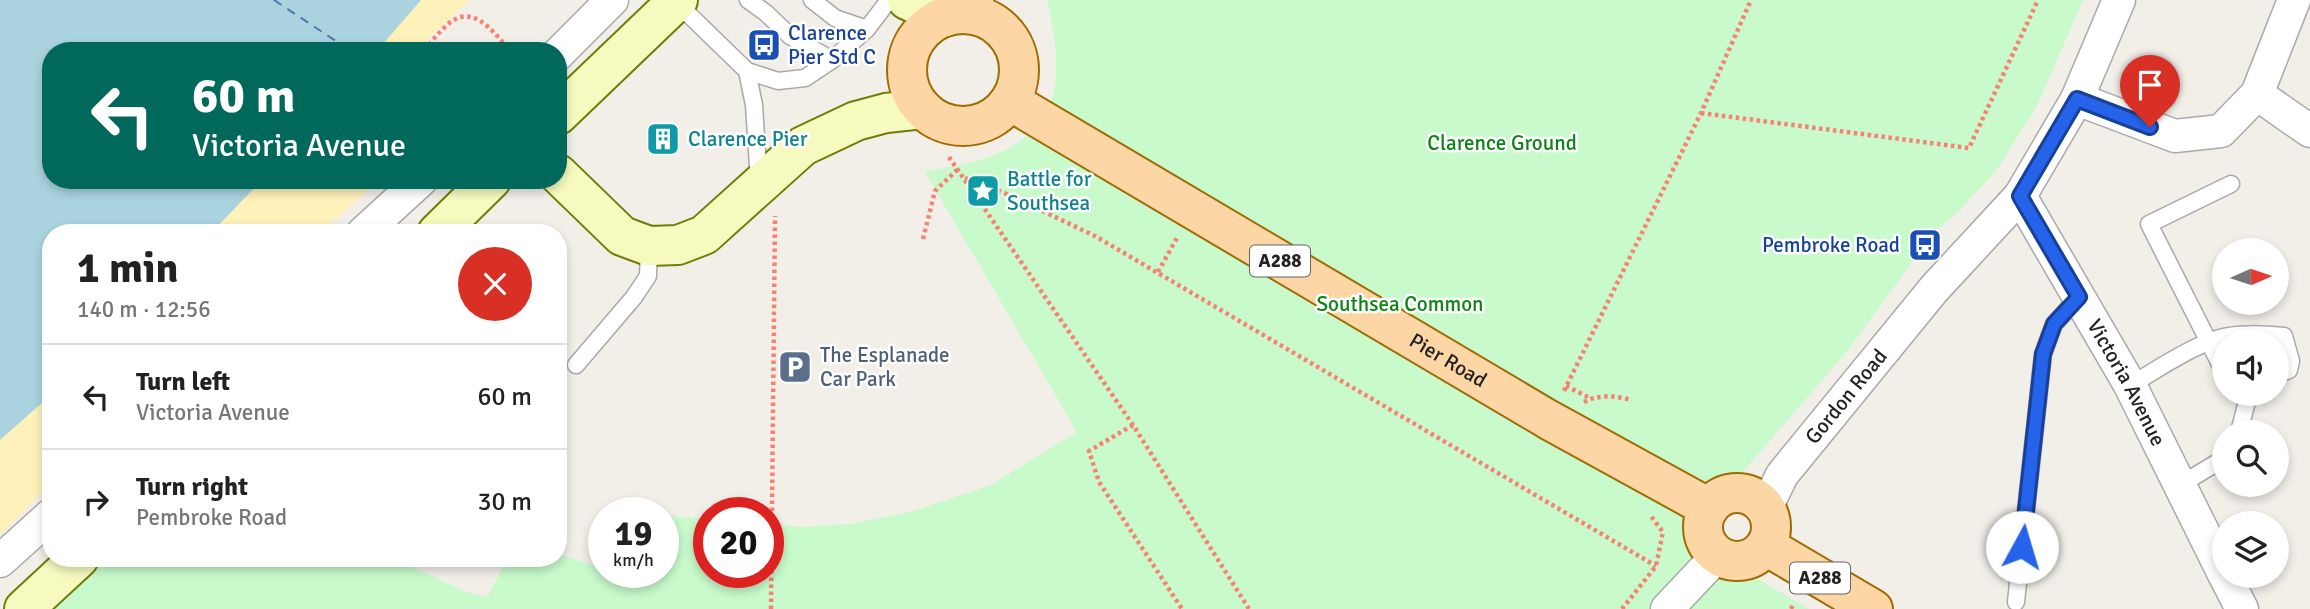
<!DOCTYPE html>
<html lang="en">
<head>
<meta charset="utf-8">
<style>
  :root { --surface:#fff; --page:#f2f2f2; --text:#222; --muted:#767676; --line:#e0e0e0 }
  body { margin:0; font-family:Signika,sans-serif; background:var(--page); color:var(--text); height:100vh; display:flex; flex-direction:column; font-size:26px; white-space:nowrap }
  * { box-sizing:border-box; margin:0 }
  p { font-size:23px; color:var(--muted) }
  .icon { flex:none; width:38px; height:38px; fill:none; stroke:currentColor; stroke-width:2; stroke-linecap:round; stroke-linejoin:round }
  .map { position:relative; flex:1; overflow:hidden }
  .sheet { position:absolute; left:42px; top:224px; width:525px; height:343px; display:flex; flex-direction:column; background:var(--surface); border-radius:28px; box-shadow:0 4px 10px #0003 }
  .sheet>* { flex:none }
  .hud { position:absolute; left:42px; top:42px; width:525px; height:147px; border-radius:28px; box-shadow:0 4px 10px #0003; background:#00695c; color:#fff; overflow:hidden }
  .needle { width:46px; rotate:87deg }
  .fabs { position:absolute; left:2212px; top:238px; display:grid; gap:14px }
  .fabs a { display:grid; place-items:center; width:77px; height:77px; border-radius:50%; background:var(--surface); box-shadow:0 4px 10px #0003; font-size:35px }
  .speed { position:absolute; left:588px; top:497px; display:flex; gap:14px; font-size:35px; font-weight:700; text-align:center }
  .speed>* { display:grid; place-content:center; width:91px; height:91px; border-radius:50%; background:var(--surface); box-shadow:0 4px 10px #0003; line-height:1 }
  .speed small { font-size:18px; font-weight:400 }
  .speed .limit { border:10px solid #d22; background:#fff; color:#111 }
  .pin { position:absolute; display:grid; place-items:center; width:60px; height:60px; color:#fff; margin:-72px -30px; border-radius:50% 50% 50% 0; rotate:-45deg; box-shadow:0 0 7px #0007 }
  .pin .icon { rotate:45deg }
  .me { position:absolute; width:77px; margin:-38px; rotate:6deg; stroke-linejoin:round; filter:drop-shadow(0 0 5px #0008) }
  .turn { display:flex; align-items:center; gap:24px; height:147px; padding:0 35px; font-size:32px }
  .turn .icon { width:91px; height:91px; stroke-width:2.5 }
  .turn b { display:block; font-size:49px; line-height:60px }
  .round { display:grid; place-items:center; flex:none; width:74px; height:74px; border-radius:37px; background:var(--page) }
  .head { display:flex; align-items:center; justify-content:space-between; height:119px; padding:0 35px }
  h1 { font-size:42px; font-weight:800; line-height:52px }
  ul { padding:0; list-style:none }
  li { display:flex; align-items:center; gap:21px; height:105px; padding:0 35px; border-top:2px solid var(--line) }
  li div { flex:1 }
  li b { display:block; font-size:26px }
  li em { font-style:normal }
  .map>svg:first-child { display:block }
  .sand { fill:#fff1ba }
  .park { fill:#c8facc }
  .water { fill:#aad3df }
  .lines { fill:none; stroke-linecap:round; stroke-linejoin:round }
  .ferry { stroke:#4a7aab; stroke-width:2; stroke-dasharray:9 7; stroke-linecap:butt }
  .lane-casing { stroke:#a9a9a9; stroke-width:19 }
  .street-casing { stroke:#a9a9a9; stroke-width:35 }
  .secondary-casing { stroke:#707d05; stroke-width:42 }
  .primary-casing { stroke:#a06b00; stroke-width:42 }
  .path { stroke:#fa8072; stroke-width:4.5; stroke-dasharray:3.5 3.5; stroke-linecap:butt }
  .lane { stroke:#fff; stroke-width:16 }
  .street { stroke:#fff; stroke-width:32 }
  .secondary { stroke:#f7fabf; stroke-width:38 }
  .primary { stroke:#fcd6a4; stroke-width:38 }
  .route-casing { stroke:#184099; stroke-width:18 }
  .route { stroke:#2563eb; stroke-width:12 }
  .labels { text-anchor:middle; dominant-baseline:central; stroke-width:5; stroke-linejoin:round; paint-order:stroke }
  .shield { fill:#fff; stroke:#646464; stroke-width:2 }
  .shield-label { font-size:19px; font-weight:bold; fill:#222 }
  .transit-label { font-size:21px; fill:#164399; stroke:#fff; text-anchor:start }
  .culture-label { font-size:21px; fill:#0d838f; stroke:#fff; text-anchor:start }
  .park-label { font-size:21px; fill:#0c8416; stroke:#fff }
  .service-label { font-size:21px; fill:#4e5e75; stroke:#fff; text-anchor:start }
  .street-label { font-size:21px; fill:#222; stroke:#fff }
</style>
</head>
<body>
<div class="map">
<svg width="2310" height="609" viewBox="0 0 2310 609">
  <rect width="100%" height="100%" fill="#f2efe9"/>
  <g class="sand">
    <polygon points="339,0 470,0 426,40 438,51 292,51"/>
    <polygon points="179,180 379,180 320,233 134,233"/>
    <polygon points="51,330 51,483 0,535 0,385"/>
  </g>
  <path class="park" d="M1047 0H2083L2037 106 1996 171 1959 211 1934 232 1849 349 1687 537 1809 609H53L109 558H393L464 591 487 597 508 558H558V554L604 569V572H613L639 581 642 572H663V516L709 519V572H768V524L803 527 851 524 914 511 991 485 1077 432 925 172C952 166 984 162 1009 148 1070 115 1059 57 1047 0Z"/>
  <polygon class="water" points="0,0 421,0 377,51 51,51 51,180 262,180 211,233 51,233 51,395 0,440"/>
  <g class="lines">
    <polyline class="ferry" points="274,0 351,51"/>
    <defs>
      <g id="lane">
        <polyline points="748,0 766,13 790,36 832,60"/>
        <polyline points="812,0 835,18 867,29"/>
        <polyline points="676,2 747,71 778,81 805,78 832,60 867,29 889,0"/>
        <polyline points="980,16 985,0"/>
        <polyline points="747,71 754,105 759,183"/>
        <polyline points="576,365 634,297 648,276 649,246"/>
        <polyline points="2224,372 2149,224 2231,184"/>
        <path d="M2130 385C2157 370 2200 340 2229 336 2247 333 2266 334 2284 336L2291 361 2289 370 2277 375"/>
        <polyline points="2239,432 2249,394"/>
        <polyline points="2180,485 2218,462 2224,456"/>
        <polyline points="2016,602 2043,354 2054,324 2079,297"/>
      </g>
      <g id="street">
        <polyline points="558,54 612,0"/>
        <polyline points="2257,94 2310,131"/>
        <polyline points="2077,99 2175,136 2221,131 2257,94 2294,0"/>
        <path id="s1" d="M2020 196 2130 385 2224 574"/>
        <polyline points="363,233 421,180"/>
        <path id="s2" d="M1766 508 1782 475 1934 289 2020 196 2077 99 2119 0"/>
        <polyline points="0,561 51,515"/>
        <polyline points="2225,576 2242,609"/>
        <polyline points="1667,609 1718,555"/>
      </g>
      <g id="secondary">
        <polyline points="907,0 945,17"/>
        <polyline points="558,115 678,0"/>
        <polyline points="558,174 622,236 649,246 678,245 704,235 803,146 856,121 886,113 923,109"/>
        <polyline points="437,233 491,180"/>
        <polyline points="24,609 79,558"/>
      </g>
      <g id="primary">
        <circle cx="963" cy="70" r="56"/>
        <path id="s3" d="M1010 101 1549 420 1709 508"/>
        <circle cx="1737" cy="527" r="34"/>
        <polyline points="1766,546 1873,609"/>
      </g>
    </defs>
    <use href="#lane" class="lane-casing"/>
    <use href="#street" class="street-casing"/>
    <use href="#secondary" class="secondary-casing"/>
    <use href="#primary" class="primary-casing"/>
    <g class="path">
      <path d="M426 51C430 42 437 35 444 28 471 0 491 29 510 51"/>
      <polyline points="1701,113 1969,148 2038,0"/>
      <polyline points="949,157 1133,425 1249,609"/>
      <polyline points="965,178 1007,194 1095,236 1656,566"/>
      <polyline points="923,239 935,191 958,169"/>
      <polyline points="1158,272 1178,236"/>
      <polyline points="1566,386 1590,398"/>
      <polyline points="1564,391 1701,113 1751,0"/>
      <path d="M1584 402C1599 394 1616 396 1632 400"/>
      <polyline points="1133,425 1089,451 1099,482 1182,609"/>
      <polyline points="771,609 775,216"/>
      <polyline points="1622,609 1656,566 1663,532 1650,515"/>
      <polyline points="1791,609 1793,605"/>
    </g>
    <use href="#lane" class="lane"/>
    <use href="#street" class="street"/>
    <use href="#secondary" class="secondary"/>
    <use href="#primary" class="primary"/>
  </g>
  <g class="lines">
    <defs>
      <polyline id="route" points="2022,547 2043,354 2054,324 2079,297 2020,196 2077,99 2150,127"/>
    </defs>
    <use href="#route" class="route-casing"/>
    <use href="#route" class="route"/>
  </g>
  <defs>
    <symbol id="bus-square" viewBox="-11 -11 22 22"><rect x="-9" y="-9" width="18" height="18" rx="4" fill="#1a4fb4" stroke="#fff"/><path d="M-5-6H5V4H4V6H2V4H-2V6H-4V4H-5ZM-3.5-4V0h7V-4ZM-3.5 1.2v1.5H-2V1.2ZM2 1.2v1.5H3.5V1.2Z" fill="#fff"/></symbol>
    <symbol id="building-square" viewBox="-11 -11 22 22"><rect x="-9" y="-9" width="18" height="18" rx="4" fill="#0f9aa8" stroke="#fff"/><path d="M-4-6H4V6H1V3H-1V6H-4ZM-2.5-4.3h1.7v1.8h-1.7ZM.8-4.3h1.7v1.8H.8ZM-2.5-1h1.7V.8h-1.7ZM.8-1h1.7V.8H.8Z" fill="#fff"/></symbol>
    <symbol id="sight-square" viewBox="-11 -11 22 22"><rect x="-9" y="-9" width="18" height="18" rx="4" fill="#0f9aa8" stroke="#fff"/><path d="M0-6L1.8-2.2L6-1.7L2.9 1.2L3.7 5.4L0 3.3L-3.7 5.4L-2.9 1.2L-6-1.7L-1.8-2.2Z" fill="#fff"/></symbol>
    <symbol id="parking-square" viewBox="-11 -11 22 22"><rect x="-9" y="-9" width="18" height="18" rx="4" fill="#5c6f8a" stroke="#fff"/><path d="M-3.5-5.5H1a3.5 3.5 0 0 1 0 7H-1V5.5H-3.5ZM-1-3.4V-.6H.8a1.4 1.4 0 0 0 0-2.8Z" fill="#fff"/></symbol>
  </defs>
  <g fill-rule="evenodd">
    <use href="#bus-square" x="745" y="26" width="38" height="38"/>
    <use href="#building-square" x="644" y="120" width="38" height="38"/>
    <use href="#sight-square" x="964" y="172" width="38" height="38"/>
    <use href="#bus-square" x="1906" y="226" width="38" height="38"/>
    <use href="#parking-square" x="776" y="348" width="38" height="38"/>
  </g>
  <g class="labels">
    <g class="shield">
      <rect x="1250" y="245.5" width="60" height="31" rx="5"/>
      <rect x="1790" y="562.5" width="60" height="31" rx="5"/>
    </g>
    <g class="shield-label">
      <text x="1280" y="261">A288</text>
      <text x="1820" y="578">A288</text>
    </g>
    <g class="transit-label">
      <text x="788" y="33">Clarence<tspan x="788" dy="24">Pier Std C</tspan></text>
      <text x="1900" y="245" text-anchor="end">Pembroke Road</text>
    </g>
    <g class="culture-label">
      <text x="688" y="139">Clarence Pier</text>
      <text x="1007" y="179">Battle for<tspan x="1007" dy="24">Southsea</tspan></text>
    </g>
    <g class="park-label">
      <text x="1502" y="143">Clarence Ground</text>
      <text x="1400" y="304">Southsea Common</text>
    </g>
    <g class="service-label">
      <text x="820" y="355">The Esplanade<tspan x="820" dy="24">Car Park</tspan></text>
    </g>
    <g class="street-label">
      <text stroke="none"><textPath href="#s3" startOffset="509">Pier Road</textPath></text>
      <text stroke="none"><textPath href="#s1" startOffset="215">Victoria Avenue</textPath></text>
      <text stroke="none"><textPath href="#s2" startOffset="138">Gordon Road</textPath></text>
    </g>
  </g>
</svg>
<div class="fabs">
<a><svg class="needle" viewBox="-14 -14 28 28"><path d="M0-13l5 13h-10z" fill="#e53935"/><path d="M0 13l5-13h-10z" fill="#767676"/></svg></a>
<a><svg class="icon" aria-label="sound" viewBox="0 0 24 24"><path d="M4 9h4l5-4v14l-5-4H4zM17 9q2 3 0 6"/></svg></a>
<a><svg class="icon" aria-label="search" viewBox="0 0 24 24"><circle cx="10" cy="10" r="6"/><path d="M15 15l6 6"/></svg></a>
<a><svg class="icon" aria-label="layers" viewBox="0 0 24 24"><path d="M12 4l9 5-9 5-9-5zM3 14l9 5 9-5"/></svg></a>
</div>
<div class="speed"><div>19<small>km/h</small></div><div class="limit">20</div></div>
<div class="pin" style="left:2150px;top:127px;background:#d93025"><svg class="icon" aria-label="arrive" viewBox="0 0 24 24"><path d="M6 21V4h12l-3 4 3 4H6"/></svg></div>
<svg class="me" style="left:2022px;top:547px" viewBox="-20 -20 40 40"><circle r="19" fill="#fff"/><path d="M0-13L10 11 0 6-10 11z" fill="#2563eb"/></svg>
<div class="hud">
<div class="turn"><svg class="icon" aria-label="left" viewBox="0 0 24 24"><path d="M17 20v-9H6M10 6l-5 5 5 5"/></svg><div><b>60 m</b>Victoria Avenue</div></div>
</div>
<section class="sheet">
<div class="head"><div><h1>1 min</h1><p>140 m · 12:56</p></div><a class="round" style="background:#d93025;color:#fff"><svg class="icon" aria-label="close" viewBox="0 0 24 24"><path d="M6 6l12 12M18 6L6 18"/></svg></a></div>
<ul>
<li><svg class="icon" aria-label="left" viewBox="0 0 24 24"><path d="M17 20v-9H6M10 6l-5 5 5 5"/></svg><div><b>Turn left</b><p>Victoria Avenue</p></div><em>60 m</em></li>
<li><svg class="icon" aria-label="right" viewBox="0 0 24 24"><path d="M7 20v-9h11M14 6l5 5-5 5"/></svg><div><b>Turn right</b><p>Pembroke Road</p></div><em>30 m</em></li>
</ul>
</section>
</div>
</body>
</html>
